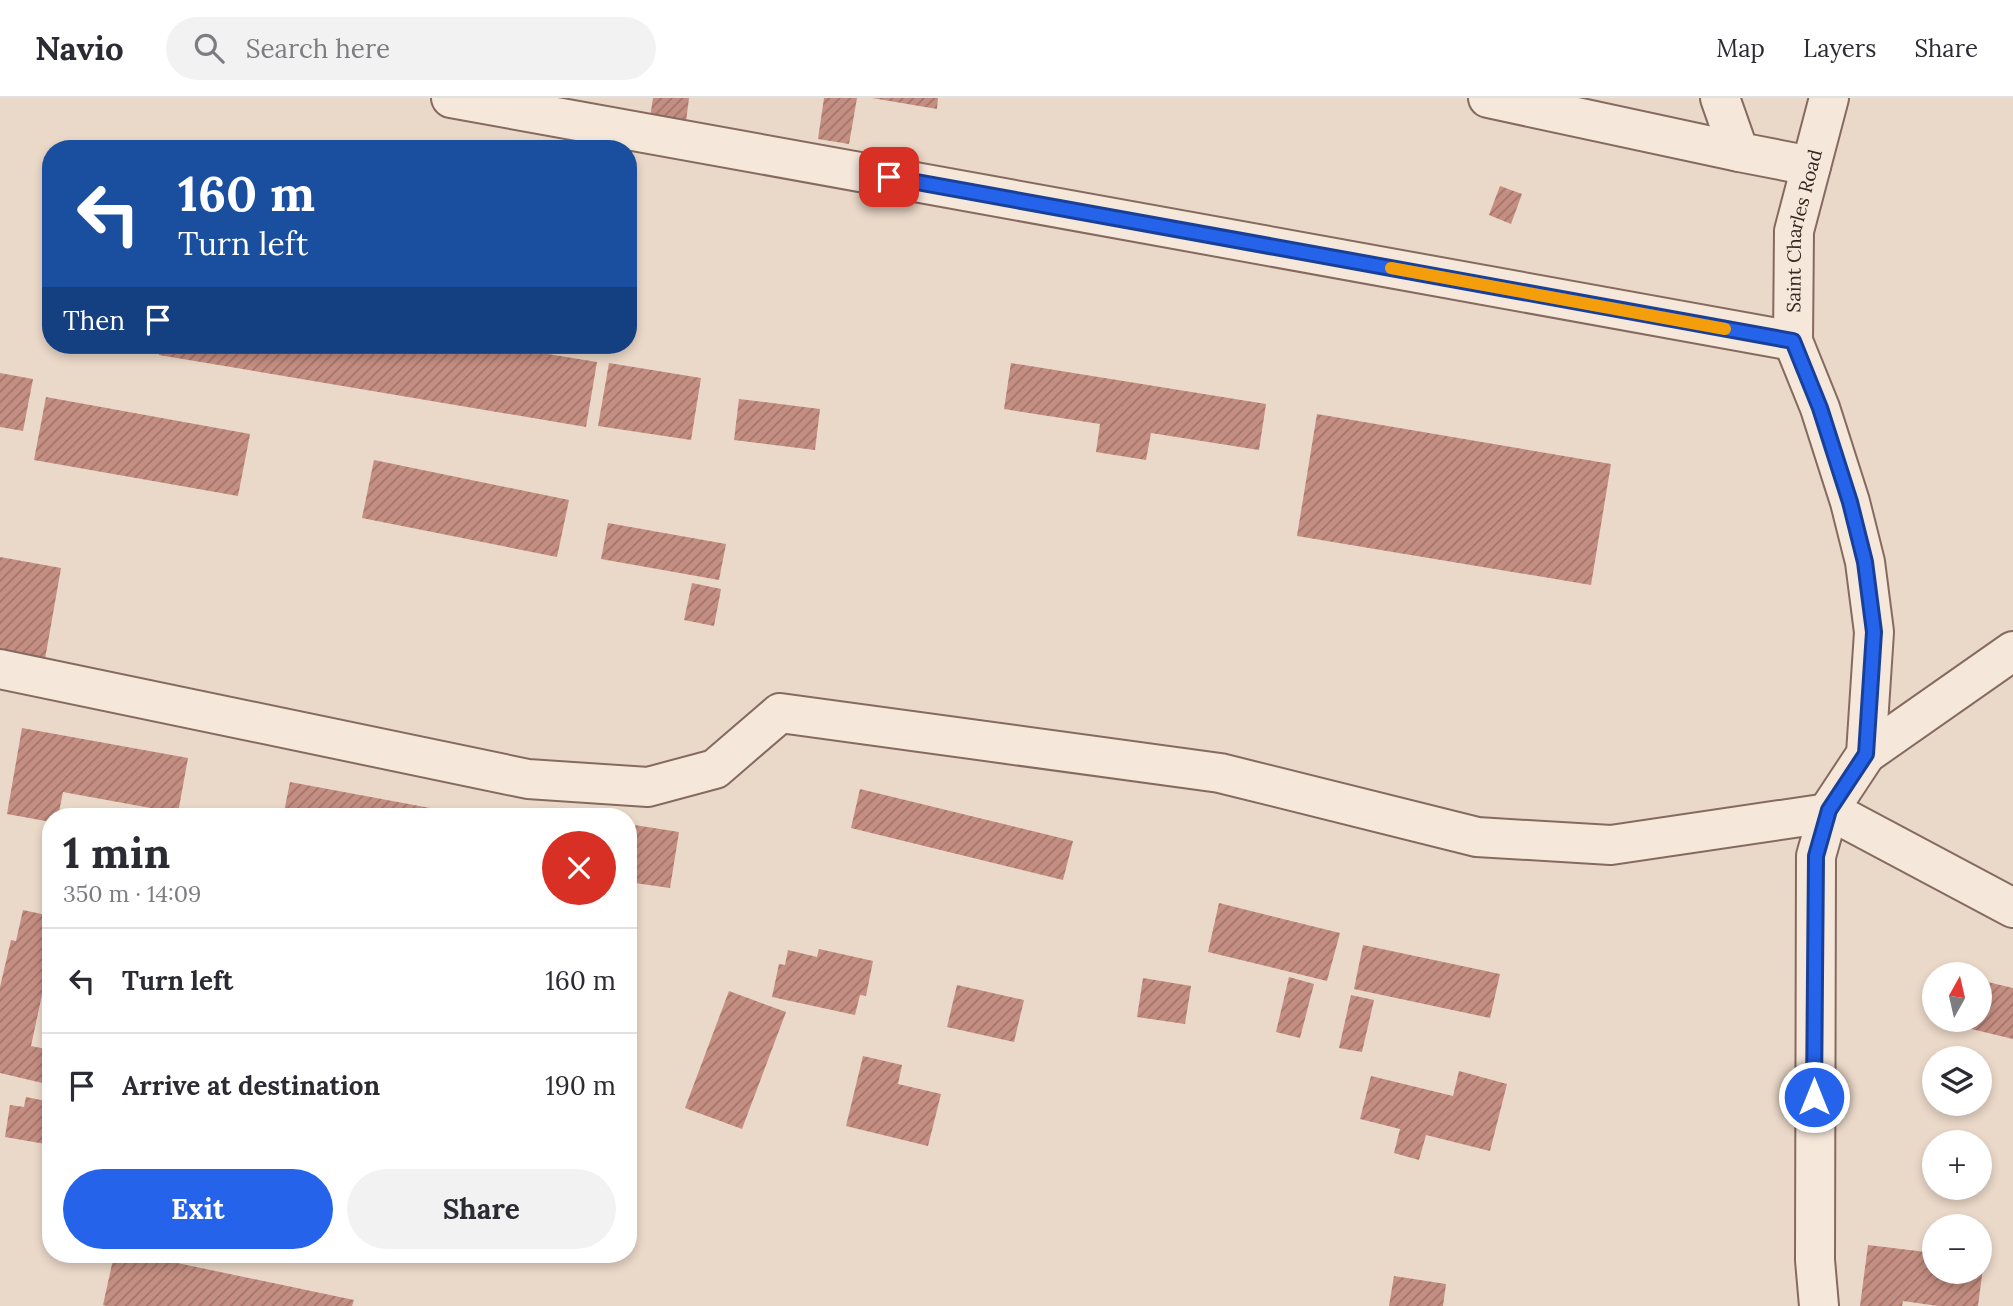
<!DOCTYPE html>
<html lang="en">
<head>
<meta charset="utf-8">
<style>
  :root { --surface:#fff; --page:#f2f2f3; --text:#2b2b33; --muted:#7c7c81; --line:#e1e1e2; --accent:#2563eb }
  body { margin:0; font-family:Lora,serif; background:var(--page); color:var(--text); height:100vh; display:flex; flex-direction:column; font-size:26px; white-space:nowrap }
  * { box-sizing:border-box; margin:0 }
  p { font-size:23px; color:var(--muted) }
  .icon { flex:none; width:38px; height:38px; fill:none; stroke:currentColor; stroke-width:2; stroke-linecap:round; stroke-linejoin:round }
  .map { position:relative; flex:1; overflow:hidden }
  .side { position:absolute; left:42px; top:710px; width:595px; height:455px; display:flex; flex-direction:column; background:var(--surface); border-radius:28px; box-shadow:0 4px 10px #0003 }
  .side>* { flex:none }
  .top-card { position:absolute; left:42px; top:42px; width:595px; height:214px; border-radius:28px; box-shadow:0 4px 10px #0003; background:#1a4fa0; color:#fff; overflow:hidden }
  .needle { width:46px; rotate:8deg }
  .tools { position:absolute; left:1922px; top:864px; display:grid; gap:14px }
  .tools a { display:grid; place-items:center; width:70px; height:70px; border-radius:50%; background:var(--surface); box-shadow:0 4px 10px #0003; font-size:35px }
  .pin { position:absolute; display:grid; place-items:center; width:60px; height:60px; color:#fff; margin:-30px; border-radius:14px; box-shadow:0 4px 10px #0006 }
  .me { position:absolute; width:77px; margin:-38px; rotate:0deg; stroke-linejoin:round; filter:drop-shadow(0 0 5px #0008) }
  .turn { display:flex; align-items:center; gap:24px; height:147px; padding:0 21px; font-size:32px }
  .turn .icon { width:91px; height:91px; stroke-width:2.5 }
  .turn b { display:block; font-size:49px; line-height:60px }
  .then { display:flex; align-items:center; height:66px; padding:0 21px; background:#0003; gap:14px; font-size:26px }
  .round { display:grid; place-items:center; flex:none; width:74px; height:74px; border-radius:37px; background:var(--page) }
  .headline { display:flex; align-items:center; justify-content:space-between; height:119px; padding:0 21px }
  h1 { font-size:42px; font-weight:700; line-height:52px }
  .button { display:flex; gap:14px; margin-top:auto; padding:14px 21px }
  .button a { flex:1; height:80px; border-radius:42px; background:var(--accent); color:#fff; font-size:28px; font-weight:700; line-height:80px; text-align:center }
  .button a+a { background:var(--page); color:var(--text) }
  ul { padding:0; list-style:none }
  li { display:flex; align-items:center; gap:21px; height:105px; padding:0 21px; border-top:2px solid var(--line) }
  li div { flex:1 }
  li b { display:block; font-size:26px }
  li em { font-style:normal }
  header { display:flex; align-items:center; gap:42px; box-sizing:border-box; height:98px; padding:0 35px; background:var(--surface); border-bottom:2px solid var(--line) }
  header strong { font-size:33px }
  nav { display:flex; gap:38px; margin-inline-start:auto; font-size:24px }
  .search { width:490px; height:63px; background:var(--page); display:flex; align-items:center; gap:18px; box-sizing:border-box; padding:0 24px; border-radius:38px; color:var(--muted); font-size:26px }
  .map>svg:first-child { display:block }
  .building { fill:url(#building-hatch) }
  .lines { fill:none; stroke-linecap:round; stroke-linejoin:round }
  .minor-casing { stroke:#856a5f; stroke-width:42 }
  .minor { stroke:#f6e7db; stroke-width:38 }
  .route-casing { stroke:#184099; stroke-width:18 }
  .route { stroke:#2563eb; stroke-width:12 }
  .slow { stroke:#f59e0b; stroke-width:12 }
  .labels { text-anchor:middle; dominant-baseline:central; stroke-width:7; stroke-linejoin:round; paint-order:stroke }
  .street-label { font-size:19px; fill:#372621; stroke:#f2e4d7 }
</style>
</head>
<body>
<header>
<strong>Navio</strong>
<div class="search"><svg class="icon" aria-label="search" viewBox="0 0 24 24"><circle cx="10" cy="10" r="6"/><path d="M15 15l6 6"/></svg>Search here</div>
<nav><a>Map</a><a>Layers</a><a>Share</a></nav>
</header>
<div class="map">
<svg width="2013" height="1208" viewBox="0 0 2013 1208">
  <defs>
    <pattern id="building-hatch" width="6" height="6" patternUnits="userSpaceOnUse" patternTransform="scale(1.75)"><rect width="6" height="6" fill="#c58e82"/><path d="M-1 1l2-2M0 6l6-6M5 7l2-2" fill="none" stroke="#a1746a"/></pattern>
  </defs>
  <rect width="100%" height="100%" fill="#ead8c8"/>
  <g class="building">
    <polygon points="653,0 689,0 685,32 649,26"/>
    <polygon points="824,0 857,0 849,46 818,41"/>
    <polygon points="872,0 938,0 937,11"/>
    <polygon points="1500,88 1522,96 1511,126 1489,117"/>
    <polygon points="160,247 492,247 597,264 586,329 159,257"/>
    <polygon points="609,265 701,280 691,342 598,328"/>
    <polygon points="1011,265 1266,306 1259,352 1151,335 1146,362 1096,354 1100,326 1004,311"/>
    <polygon points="0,275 33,281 23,333 0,329"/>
    <polygon points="46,299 250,336 238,398 34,362"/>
    <polygon points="739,301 820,311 815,352 734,342"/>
    <polygon points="1317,316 1611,366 1591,487 1297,438"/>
    <polygon points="374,362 569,402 557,459 362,420"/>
    <polygon points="608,425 726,446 719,482 601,461"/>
    <polygon points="0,459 61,470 45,561 0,553"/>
    <polygon points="692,485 721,491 714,528 684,522"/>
    <polygon points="22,630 188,660 178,715 63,694 58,719 51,719 51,724 7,716"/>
    <polygon points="290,684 457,715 456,719 283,719"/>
    <polygon points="860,691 1073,743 1063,782 851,730"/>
    <polygon points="628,726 679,734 670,790 628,784"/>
    <polygon points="1219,805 1340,835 1327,883 1208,854"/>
    <polygon points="23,812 51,818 51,855 31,948 51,952 51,987 0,975 0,889 11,842 16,843"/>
    <polygon points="1363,847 1500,876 1490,920 1354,891"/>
    <polygon points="819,851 873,863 866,898 860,897 855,917 772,899 779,866 785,867 788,852 817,859"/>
    <polygon points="1289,879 1314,886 1300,940 1276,934"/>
    <polygon points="1143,880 1191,888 1185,926 1137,919"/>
    <polygon points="1979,882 2013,890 2013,941 1938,923 1979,922"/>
    <polygon points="957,887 1024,902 1014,944 947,929"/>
    <polygon points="729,893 786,914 742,1031 685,1010"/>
    <polygon points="1351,897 1374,902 1362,954 1339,950"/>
    <polygon points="863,958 902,967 898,986 941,996 928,1048 846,1028"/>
    <polygon points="1459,973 1507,986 1490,1053 1426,1037 1419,1062 1394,1055 1400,1031 1360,1021 1371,978 1453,998"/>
    <polygon points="26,999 51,1004 51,1047 5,1039 10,1007 24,1009"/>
    <polygon points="1868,1147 1934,1155 1934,1174 1979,1174 1979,1161 1984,1162 1978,1208 1938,1208 1903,1203 1902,1208 1860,1208"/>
    <polygon points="114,1157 139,1157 354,1202 352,1208 107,1208 103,1207"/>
    <polygon points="1394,1178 1446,1186 1443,1208 1389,1208"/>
  </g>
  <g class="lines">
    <defs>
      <g id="minor">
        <polyline points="451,0 1793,243"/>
        <polyline points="1488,0 1739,54"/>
        <polyline points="1720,0 1739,54 1811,68"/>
        <polyline points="0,571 528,681 648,689 715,671 780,615 1220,675 1477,739 1611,747 1828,715"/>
        <polyline points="1866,656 2013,553"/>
        <polyline points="1829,712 2013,810"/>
        <path id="s1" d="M1819 1208 1815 1162 1816 758 1829 712 1866 656 1874 534 1865 464 1850 404 1820 310 1793 243 1794 133 1829 0"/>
      </g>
    </defs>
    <use href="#minor" class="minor-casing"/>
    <use href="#minor" class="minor"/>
  </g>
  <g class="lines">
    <defs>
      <polyline id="route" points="889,79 1793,243 1820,310 1850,404 1865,464 1874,534 1866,656 1829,712 1816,758 1814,999"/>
    </defs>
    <use href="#route" class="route-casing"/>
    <use href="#route" class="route"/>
    <polyline class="slow" points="1391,170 1725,231"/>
  </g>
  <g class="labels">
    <g class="street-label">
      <text stroke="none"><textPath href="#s1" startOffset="1102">Saint Charles Road</textPath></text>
    </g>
  </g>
</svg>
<div class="tools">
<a><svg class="needle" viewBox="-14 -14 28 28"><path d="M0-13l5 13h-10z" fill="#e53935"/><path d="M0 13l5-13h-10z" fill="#7c7c81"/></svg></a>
<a><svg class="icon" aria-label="layers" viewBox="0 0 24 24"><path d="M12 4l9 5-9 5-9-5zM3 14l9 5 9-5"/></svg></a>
<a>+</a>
<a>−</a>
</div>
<div class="pin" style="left:889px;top:79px;background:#d93025"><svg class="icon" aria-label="arrive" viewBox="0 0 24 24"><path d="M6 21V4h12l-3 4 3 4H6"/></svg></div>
<svg class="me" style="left:1814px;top:999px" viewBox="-20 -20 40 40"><circle r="17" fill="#2563eb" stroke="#fff" stroke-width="3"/><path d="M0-11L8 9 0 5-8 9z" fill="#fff"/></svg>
<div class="top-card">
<div class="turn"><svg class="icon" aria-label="left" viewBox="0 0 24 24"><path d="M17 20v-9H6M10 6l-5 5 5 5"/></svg><div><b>160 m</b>Turn left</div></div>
<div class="then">Then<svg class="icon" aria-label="arrive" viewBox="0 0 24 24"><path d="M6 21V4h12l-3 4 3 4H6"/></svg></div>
</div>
<section class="side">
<div class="headline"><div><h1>1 min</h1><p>350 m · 14:09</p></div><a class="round" style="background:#d93025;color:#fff"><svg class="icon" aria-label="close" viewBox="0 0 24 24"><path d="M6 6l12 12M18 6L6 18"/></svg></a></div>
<ul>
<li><svg class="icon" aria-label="left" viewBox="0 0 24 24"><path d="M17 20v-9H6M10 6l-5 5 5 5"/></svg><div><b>Turn left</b></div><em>160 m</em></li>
<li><svg class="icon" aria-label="arrive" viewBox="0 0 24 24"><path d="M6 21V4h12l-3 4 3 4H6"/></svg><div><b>Arrive at destination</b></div><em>190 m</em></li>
</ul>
<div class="button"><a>Exit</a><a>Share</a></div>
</section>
</div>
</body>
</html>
